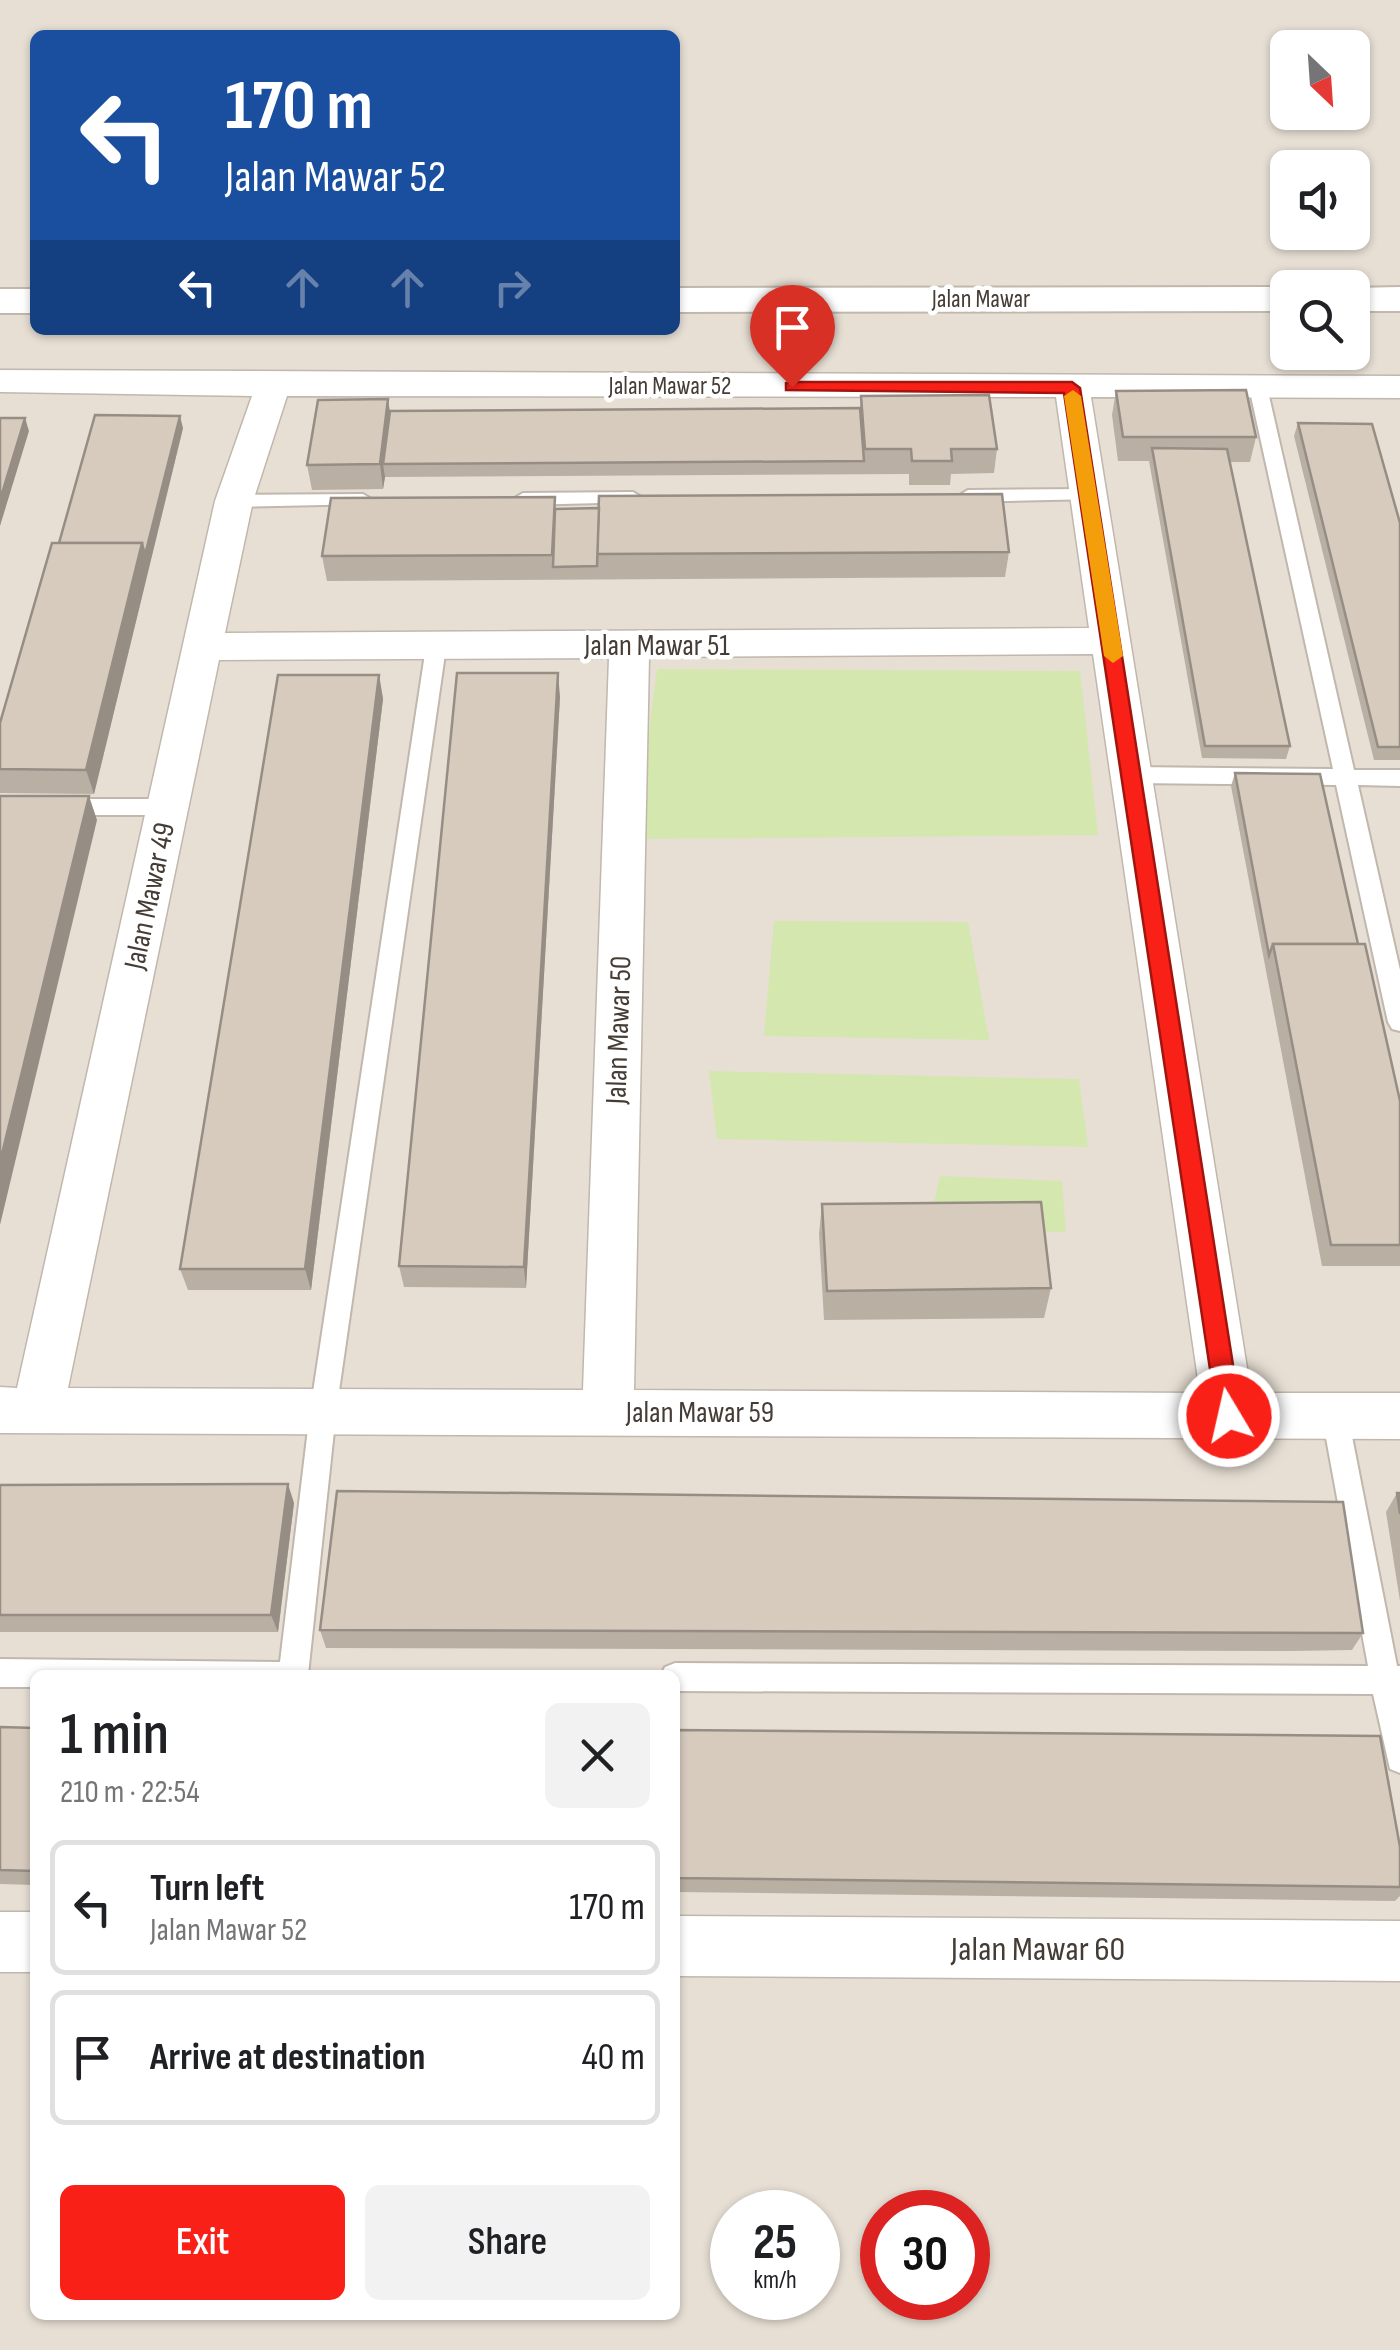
<!DOCTYPE html>
<html lang="en">
<head>
<meta charset="utf-8">
<style>
  :root { --surface:#fff; --page:#f2f2f2; --text:#202124; --muted:#757577; --line:#e0e0e0; --accent:#f92017 }
  body { margin:0; font-family:"Sofia Sans Condensed",sans-serif; background:var(--page); color:var(--text); height:100vh; display:flex; flex-direction:column; font-size:38px; white-space:nowrap }
  * { box-sizing:border-box; margin:0 }
  p { font-size:32px; color:var(--muted) }
  .icon { flex:none; width:55px; height:55px; fill:none; stroke:currentColor; stroke-width:2; stroke-linecap:round; stroke-linejoin:round }
  .map { position:relative; flex:1; overflow:hidden }
  .side { position:absolute; left:30px; top:1670px; width:650px; height:650px; display:flex; flex-direction:column; background:var(--surface); border-radius:15px; box-shadow:0 2px 8px #0004 }
  .side>* { flex:none }
  .guide { position:absolute; left:30px; top:30px; width:650px; height:305px; border-radius:15px; box-shadow:0 2px 8px #0004; background:#1a4fa0; color:#fff; overflow:hidden }
  .needle { width:65px; rotate:155deg }
  .fabs { position:absolute; left:1270px; top:30px; display:grid; gap:20px }
  .fabs a { display:grid; place-items:center; width:100px; height:100px; border-radius:15px; background:var(--surface); box-shadow:0 2px 8px #0004; font-size:50px }
  .speed { position:absolute; left:710px; top:2190px; display:flex; gap:20px; font-size:50px; font-weight:700; text-align:center }
  .speed>* { display:grid; place-content:center; width:130px; height:130px; border-radius:50%; background:var(--surface); box-shadow:0 2px 8px #0004; line-height:1 }
  .speed small { font-size:25px; font-weight:400 }
  .speed .limit { border:15px solid #d22; background:#fff; color:#111 }
  .pin { position:absolute; display:grid; place-items:center; width:85px; height:85px; color:#fff; margin:-102px -42px; border-radius:50% 50% 50% 0; rotate:-45deg; box-shadow:0 0 10px #0007 }
  .pin .icon { rotate:45deg }
  .me { position:absolute; width:110px; margin:-55px; rotate:351deg; stroke-linejoin:round; filter:drop-shadow(0 0 8px #0008) }
  .turn { display:flex; align-items:center; gap:35px; height:210px; padding:0 30px; font-size:45px }
  .turn .icon { width:130px; height:130px; stroke-width:2.5 }
  .turn b { display:block; font-size:70px; line-height:85px }
  .lanes { display:flex; align-items:center; height:95px; padding:0 30px; background:#0003; justify-content:center; gap:50px; direction:ltr }
  .lanes .off { opacity:.35 }
  .round { display:grid; place-items:center; flex:none; width:105px; height:105px; border-radius:15px; background:var(--page) }
  .head { display:flex; align-items:center; justify-content:space-between; height:170px; padding:0 30px }
  h1 { font-size:60px; font-weight:600; line-height:75px }
  .button { display:flex; gap:20px; margin-top:auto; padding:20px 30px }
  .button a { flex:1; height:115px; border-radius:15px; background:var(--accent); color:#fff; font-size:40px; font-weight:600; line-height:115px; text-align:center }
  .button a+a { background:var(--page); color:var(--text) }
  ul { padding:0; list-style:none }
  li { display:flex; align-items:center; gap:30px; height:135px; margin:0 20px 15px; padding:0 10px; border:5px solid var(--line); border-radius:15px }
  li div { flex:1 }
  li b { display:block; font-size:38px }
  li em { font-style:normal }
  .map>svg:first-child { display:block }
  .residential { fill:#e7dfd4; fill-rule:evenodd }
  .green { fill:#d4e7af }
  .lines { fill:none; stroke-linecap:round; stroke-linejoin:round }
  .service-casing { stroke:#c1b7ac; stroke-width:4 }
  .minor-casing { stroke:#c1b7ac; stroke-width:3 }
  .tertiary-casing { stroke:#c1b7ac; stroke-width:4 }
  .service { fill:#fff; fill-rule:evenodd }
  .minor { fill:#fff; fill-rule:evenodd }
  .tertiary { fill:#fff; fill-rule:evenodd }
  .wall { fill:#b9afa3 }
  .shaded-wall { fill:#968e85 }
  .building { fill:#d7cbbe; stroke:#968e85; stroke-width:2.5 }
  .route { fill:#f92017; stroke:#a2150f; stroke-width:2.5 }
  .slow { fill:#f59e0b }
  .labels { text-anchor:middle; dominant-baseline:central; stroke-width:9; stroke-linejoin:round; paint-order:stroke }
  .far-street-label { font-size:25px; fill:#453d35; stroke:#fff }
  .street-label { font-size:30px; fill:#453d35; stroke:#fff }
  .near-street-label { font-size:35px; fill:#453d35; stroke:#fff }
</style>
</head>
<body>
<div class="map">
<svg width="1400" height="2350" viewBox="0 0 1400 2350">
  <rect width="100%" height="100%" fill="#f3ede6"/>
  <path class="residential" d="M0 0H1400V2350H0ZM35 35H675V330H35ZM1288 48H1352V112H1288ZM1288 168H1352V232H1288ZM1288 288H1352V352H1288ZM35 1675H675V2315H35ZM732 2212H818V2298H732ZM882 2212H968V2298H882Z"/>
  <g class="green">
    <polygon points="657,669 1080,671 1098,835 635,839"/>
    <polygon points="774,921 968,922 989,1040 764,1036"/>
    <polygon points="709,1071 1079,1079 1088,1147 717,1139"/>
    <polygon points="940,1176 1062,1181 1066,1232 927,1234"/>
  </g>
  <g class="lines">
    <defs>
      <g id="service">
        <polygon points="1258,381 1267,387 1354,770 1400,770 1400,786 1358,785 1400,970 1400,1031 1392,1029 1388,1022 1336,785 1131,783 1120,775 1131,767 1333,769 1249,387"/>
        <polygon points="1088,489 1095,491 1095,499 968,502 958,496 968,490"/>
        <polygon points="633,492 643,498 640,502 523,505 513,499 523,493"/>
        <polygon points="363,494 373,500 370,504 234,507 224,501 234,495"/>
        <polygon points="436,640 446,647 336,1412 308,1675 35,1675 35,1687 0,1687 0,1659 280,1662 310,1412 426,647"/>
        <polygon points="0,799 169,799 180,807 169,815 0,815"/>
        <polygon points="1335,1404 1345,1408 1348,1416 1397,1666 1400,1666 1400,1773 1390,1769 1373,1694 675,1691 675,1675 661,1675 665,1667 675,1663 1368,1666 1322,1416 1325,1408"/>
      </g>
      <g id="minor">
        <path d="M0 370 1400 376V398L1091 397 1251 1393H1400V1439L0 1433V1387L17 1388 215 501 252 396 0 392ZM287 396 1056 397 1089 628 225 633 253 501ZM1093 654 1200 1393 634 1390 649 657ZM609 658 583 1390 68 1388 219 660Z"/>
        <rect x="0" y="1912" width="35" height="60"/>
        <polygon points="675,1916 1400,1921 1400,1981 675,1976"/>
      </g>
      <g id="tertiary">
        <polygon points="1288,287 1288,311 675,312 675,288"/>
        <polygon points="1400,287 1400,311 1352,311 1351,288"/>
        <rect x="0" y="289" width="35" height="24"/>
      </g>
    </defs>
    <use href="#service" class="service-casing"/>
    <use href="#minor" class="minor-casing"/>
    <use href="#tertiary" class="tertiary-casing"/>
    <use href="#service" class="service"/>
    <use href="#minor" class="minor"/>
    <use href="#tertiary" class="tertiary"/>
  </g>
  <g class="wall">
    <polygon points="1116,391 1256,437 1250,462 1230,462 1290,746 1286,759 1202,758 1149,461 1118,461 1112,415"/>
    <polygon points="861,396 997,449 994,473 951,474 950,485 909,485 909,474 385,477 383,489 312,490 307,465 388,399 390,411 860,408"/>
    <polygon points="1298,423 1400,523 1400,760 1374,760 1294,436"/>
    <polygon points="183,428 94,794 0,793 0,723 59,543"/>
    <polygon points="555,509 1009,552 1005,577 327,581 322,556"/>
    <polygon points="379,675 383,699 311,1290 188,1290 180,1269"/>
    <polygon points="560,697 526,1288 404,1287 399,1266"/>
    <polygon points="1235,773 1358,944 1400,1101 1400,1266 1322,1266 1231,786"/>
    <polygon points="822,1204 1051,1288 1044,1318 824,1320 819,1234"/>
    <polygon points="0,1485 294,1503 278,1632 0,1632"/>
    <polygon points="1397,1493 1400,1493 1400,1601 1386,1512"/>
    <polygon points="320,1630 1363,1633 1352,1650 1291,1651 326,1648"/>
    <polygon points="0,1727 35,1728 35,1885 0,1884"/>
    <polygon points="675,1730 1400,1847 1400,1896 1395,1901 675,1892"/>
  </g>
  <g class="shaded-wall">
    <polygon points="388,399 391,424 383,464 385,477 383,489 380,464"/>
    <polygon points="180,416 183,428 94,794 86,770 142,543"/>
    <polygon points="25,418 29,431 0,526 0,500"/>
    <polygon points="558,673 560,697 526,1288 524,1267"/>
    <polygon points="379,675 383,699 311,1290 305,1269"/>
    <polygon points="89,796 97,820 0,1225 0,1162"/>
    <polygon points="288,1484 294,1503 278,1632 271,1615"/>
  </g>
  <g class="building">
    <polygon points="1246,390 1256,437 1123,437 1116,391"/>
    <polygon points="989,395 997,449 951,449 952,461 912,461 911,449 865,449 861,396"/>
    <polygon points="388,399 380,464 307,465 318,400"/>
    <polygon points="860,408 864,461 383,464 390,411"/>
    <polygon points="95,415 180,416 145,555 142,543 59,543"/>
    <polygon points="0,418 25,418 0,500"/>
    <polygon points="1298,423 1372,424 1400,523 1400,747 1378,747"/>
    <polygon points="1152,448 1227,449 1290,746 1205,746"/>
    <polygon points="1002,494 1009,552 597,554 599,496"/>
    <polygon points="555,497 552,555 322,556 331,498"/>
    <polygon points="599,508 597,566 553,567 555,509"/>
    <polygon points="52,543 142,543 86,770 0,769 0,723"/>
    <polygon points="457,673 558,673 524,1267 399,1266"/>
    <polygon points="278,675 379,675 305,1269 180,1269"/>
    <polygon points="1235,773 1320,774 1358,944 1273,944 1269,955"/>
    <polygon points="0,796 89,796 0,1162"/>
    <polygon points="1273,944 1365,944 1400,1101 1400,1245 1331,1245"/>
    <polygon points="1041,1202 1051,1288 827,1291 822,1204"/>
    <polygon points="288,1484 271,1615 0,1615 0,1485"/>
    <polygon points="337,1491 1343,1502 1363,1633 320,1630"/>
    <polygon points="1397,1493 1400,1493 1400,1514"/>
    <polygon points="0,1727 35,1728 35,1871 0,1870"/>
    <polygon points="675,1730 1380,1736 1400,1847 1400,1887 675,1878"/>
  </g>
  <polygon class="route" points="792,382 1072,382 1080,388 1241,1416 1238,1423 1229,1427 1220,1423 1217,1416 1064,393 786,390 786,383"/>
  <polygon class="slow" points="1073,390 1081,396 1123,656 1113,663 1104,656 1064,396"/>
  <g class="labels">
    <g class="far-street-label">
      <text x="981" y="299">Jalan Mawar</text>
      <text x="670" y="386">Jalan Mawar 52</text>
    </g>
    <g class="street-label">
      <text x="657" y="646">Jalan Mawar 51</text>
      <text transform="translate(150 896) rotate(-78)">Jalan Mawar 49</text>
      <text transform="translate(619 1030) rotate(-88)">Jalan Mawar 50</text>
      <text x="700" y="1413">Jalan Mawar 59</text>
    </g>
    <g class="near-street-label">
      <text x="1038" y="1949">Jalan Mawar 60</text>
    </g>
  </g>
</svg>
<div class="fabs">
<a><svg class="needle" viewBox="-14 -14 28 28"><path d="M0-13l5 13h-10z" fill="#e53935"/><path d="M0 13l5-13h-10z" fill="#757577"/></svg></a>
<a><svg class="icon" aria-label="sound" viewBox="0 0 24 24"><path d="M4 9h4l5-4v14l-5-4H4zM17 9q2 3 0 6"/></svg></a>
<a><svg class="icon" aria-label="search" viewBox="0 0 24 24"><circle cx="10" cy="10" r="6"/><path d="M15 15l6 6"/></svg></a>
</div>
<div class="speed"><div>25<small>km/h</small></div><div class="limit">30</div></div>
<div class="pin" style="left:792px;top:387px;background:#d93025"><svg class="icon" aria-label="arrive" viewBox="0 0 24 24"><path d="M6 21V4h12l-3 4 3 4H6"/></svg></div>
<svg class="me" style="left:1229px;top:1416px" viewBox="-20 -20 40 40"><circle r="17" fill="#f92017" stroke="#fff" stroke-width="3"/><path d="M0-11L8 9 0 5-8 9z" fill="#fff"/></svg>
<div class="guide">
<div class="turn"><svg class="icon" aria-label="left" viewBox="0 0 24 24"><path d="M17 20v-9H6M10 6l-5 5 5 5"/></svg><div><b>170 m</b>Jalan Mawar 52</div></div>
<div class="lanes"><svg class="icon" aria-label="left" viewBox="0 0 24 24"><path d="M17 20v-9H6M10 6l-5 5 5 5"/></svg><svg class="icon off" aria-label="ahead" viewBox="0 0 24 24"><path d="M12 20V5M6 11l6-6 6 6"/></svg><svg class="icon off" aria-label="ahead" viewBox="0 0 24 24"><path d="M12 20V5M6 11l6-6 6 6"/></svg><svg class="icon off" aria-label="right" viewBox="0 0 24 24"><path d="M7 20v-9h11M14 6l5 5-5 5"/></svg></div>
</div>
<section class="side">
<div class="head"><div><h1>1 min</h1><p>210 m · 22:54</p></div><a class="round"><svg class="icon" aria-label="close" viewBox="0 0 24 24"><path d="M6 6l12 12M18 6L6 18"/></svg></a></div>
<ul>
<li><svg class="icon" aria-label="left" viewBox="0 0 24 24"><path d="M17 20v-9H6M10 6l-5 5 5 5"/></svg><div><b>Turn left</b><p>Jalan Mawar 52</p></div><em>170 m</em></li>
<li><svg class="icon" aria-label="arrive" viewBox="0 0 24 24"><path d="M6 21V4h12l-3 4 3 4H6"/></svg><div><b>Arrive at destination</b></div><em>40 m</em></li>
</ul>
<div class="button"><a>Exit</a><a>Share</a></div>
</section>
</div>
</body>
</html>
